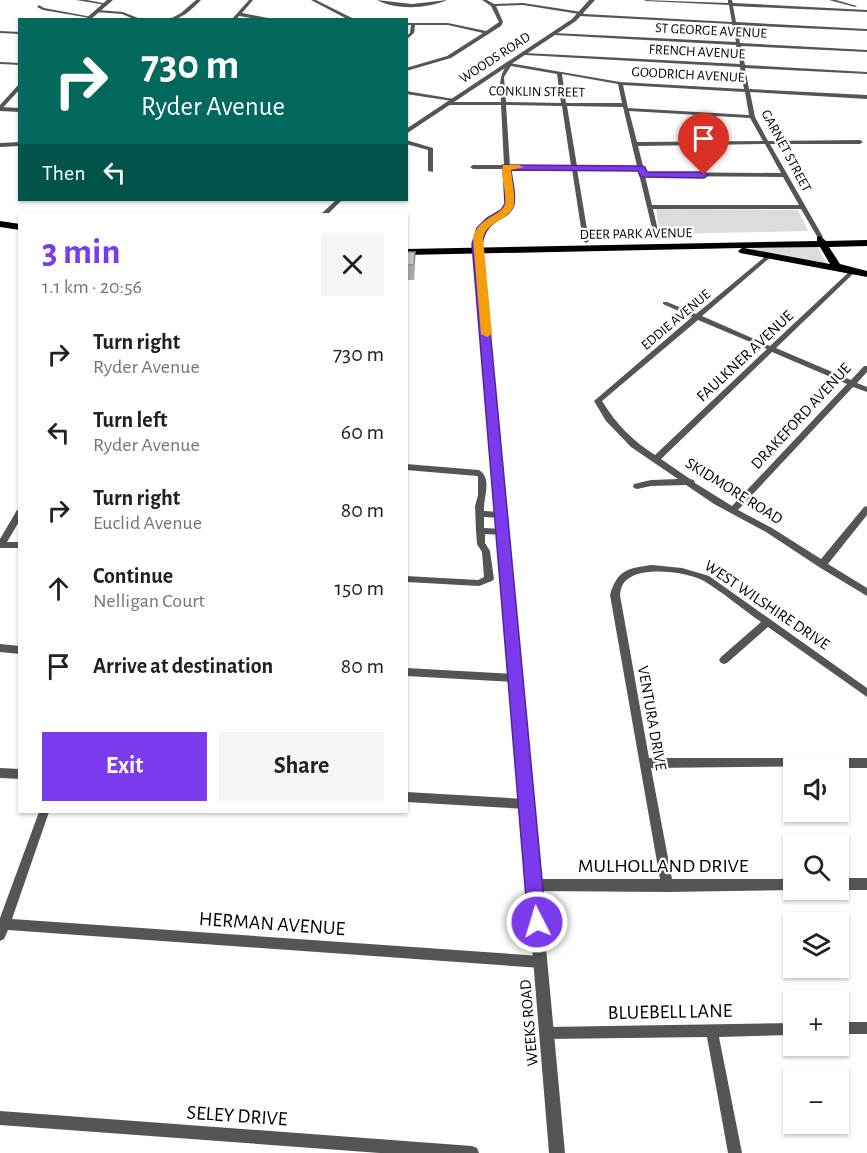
<!DOCTYPE html>
<html lang="en">
<head>
<meta charset="utf-8">
<style>
  :root { --surface:#fff; --page:#f6f6f6; --text:#202124; --muted:#757577; --accent:#7c3aed }
  body { margin:0; font-family:"Alegreya Sans",sans-serif; background:var(--page); color:var(--text); height:100vh; display:flex; flex-direction:column; font-size:22px; white-space:nowrap }
  * { box-sizing:border-box; margin:0 }
  p { font-size:20px; color:var(--muted) }
  .icon { flex:none; width:33px; height:33px; fill:none; stroke:currentColor; stroke-width:2; stroke-linecap:round; stroke-linejoin:round }
  .map { position:relative; flex:1; overflow:hidden }
  .side { position:absolute; left:18px; top:213px; width:390px; height:600px; display:flex; flex-direction:column; background:var(--surface); border-radius:0px; box-shadow:0 2px 4px #0004 }
  .side>* { flex:none }
  .banner { position:absolute; left:18px; top:18px; width:390px; height:183px; border-radius:0px; box-shadow:0 2px 4px #0004; background:#00695c; color:#fff; overflow:hidden }
  .fabs { position:absolute; left:783px; top:756px; display:grid; gap:12px }
  .fabs a { display:grid; place-items:center; width:66px; height:66px; border-radius:0px; background:var(--surface); box-shadow:0 2px 4px #0004; font-size:30px }
  .pin { position:absolute; display:grid; place-items:center; width:51px; height:51px; color:#fff; margin:-62px -26px; border-radius:50% 50% 50% 0; rotate:-45deg; box-shadow:0 0 6px #0007 }
  .pin .icon { rotate:45deg }
  .me { position:absolute; width:66px; margin:-33px; rotate:355deg; stroke-linejoin:round; filter:drop-shadow(0 0 4px #0008) }
  .turn { display:flex; align-items:center; gap:21px; height:126px; padding:0 24px; font-size:27px }
  .turn .icon { width:78px; height:78px; stroke-width:2.5 }
  .turn b { display:block; font-size:42px; line-height:51px }
  .then { display:flex; align-items:center; height:57px; padding:0 24px; background:#0003; gap:12px; font-size:22px }
  .round { display:grid; place-items:center; flex:none; width:63px; height:63px; border-radius:0px; background:var(--page) }
  .overview { display:flex; align-items:center; justify-content:space-between; height:102px; padding:0 24px }
  h1 { font-size:36px; font-weight:700; line-height:45px; color:var(--accent) }
  .primary-button { display:flex; gap:12px; margin-top:auto; padding:12px 24px }
  .primary-button a { flex:1; height:69px; border-radius:0px; background:var(--accent); color:#fff; font-size:24px; font-weight:700; line-height:69px; text-align:center }
  .primary-button a+a { background:var(--page); color:var(--text) }
  ul { padding:0; list-style:none }
  li { display:flex; align-items:center; gap:18px; height:78px; padding:0 24px }
  li div { flex:1 }
  li b { display:block; font-size:22px }
  li em { font-style:normal }
  .map>svg:first-child { display:block }
  .green { fill:#dcdcdc }
  .lines { fill:none; stroke-linecap:round; stroke-linejoin:round }
  .minor { fill:#555; fill-rule:evenodd }
  .tertiary { fill:#555; fill-rule:evenodd }
  .primary { fill:#000; fill-rule:evenodd }
  .wall { fill:#a9a9a9 }
  .building { fill:#c4c4c4; stroke:#898989; stroke-width:1.5 }
  .route { fill:#7c3aed; stroke:#51269a; stroke-width:1.5 }
  .slow { fill:#f59e0b }
  .labels { text-anchor:middle; dominant-baseline:central; stroke-width:4.5; stroke-linejoin:round; paint-order:stroke }
  .far-street-label { font-size:14px; fill:#000; stroke:#fff }
  .street-label { font-size:16px; fill:#000; stroke:#fff }
  .near-street-label { font-size:20px; fill:#000; stroke:#fff }
</style>
</head>
<body>
<div class="map">
<svg width="867" height="1153" viewBox="0 0 867 1153">
  <rect width="100%" height="100%" fill="#fff"/>
  <g class="green">
    <polygon points="656,209 798,210 808,231 660,234"/>
    <polygon points="818,247 827,264 752,251 752,248"/>
  </g>
  <g class="lines">
    <g class="minor">
      <polygon points="76,0 87,0 108,4 106,5"/>
      <path d="M196 0H201C192 9 182 20 168 20L181 13Z"/>
      <polygon points="249,0 253,0 242,13 278,20 264,20 239,16 236,20 231,20"/>
      <polygon points="311,0 316,0 356,20 349,20"/>
      <path d="M377 0 412 4 447 0C427 9 396 10 377 0Z"/>
      <path d="M482 0H487L494 4 523 3 582 12 584 14 732 22 729 5 646 1 644 0 728 3V0H732L733 3 867 10V12L733 6 736 22 867 29V31L737 25 740 43 867 50V52L741 46 745 65 867 72V74L745 68 749 89 867 95V99L750 92 755 117 768 141 860 140 863 142 860 144H770L823 237 822 238H818L801 209H653L660 239 655 240 638 170 577 169 589 241 586 243 583 241 572 169H510L512 204 503 216 486 228 479 245H475C475 221 495 221 506 204L504 169H473L470 167 473 165H504L501 105H448L446 104V102L452 101 406 94V91L454 99 455 100 452 102H501C500 87 498 74 509 63L620 82 744 89 740 67 525 55 523 54 525 53 740 64 736 45 554 35 552 34 554 33 736 42 732 24 579 16 577 15 579 14 523 5 496 6 503 22 501 26 451 58 406 71V68L447 56 483 33 448 25H415L414 33 406 40V36L410 33 411 25H406V23H448L486 31 499 22 491 6ZM511 66 557 74 561 103 506 102 504 77ZM562 74 618 84 622 103H566ZM623 85 745 92 749 115 628 108ZM506 105 562 106 571 166H510ZM567 106 623 107 637 166H577ZM629 111 750 118 763 141 637 142ZM765 144 781 173 644 172 643 169 645 168 643 166 638 146ZM645 176 783 177 799 205H652Z"/>
      <polygon points="829,0 836,0 857,6 855,7"/>
      <polygon points="39,5 44,8 92,17 90,18 43,10 37,7"/>
      <polygon points="98,10 123,12 143,20 136,20 122,14 96,12"/>
      <polygon points="0,31 20,32 20,34 0,33"/>
      <polygon points="0,62 20,63 20,65 0,64"/>
      <polygon points="0,107 20,108 20,112 0,111"/>
      <polygon points="406,140 433,148 433,172 428,171 428,150 406,144"/>
      <polygon points="20,142 20,146 0,147 0,143"/>
      <path d="M767 255 772 256 702 316 770 346 851 270H855V272L776 348 851 380 864 366H867V372L857 383 867 387V392L853 387 738 510 772 528 821 559 864 507 867 506V515L828 564 867 588V596L819 567 766 532 714 504 686 485 651 486 637 489 634 488 633 486 634 484 651 480 678 479 631 447 606 421 594 401 692 317 663 304V302H667L696 314ZM698 320 767 349 655 455C633 441 616 424 602 401ZM772 352 847 384 732 506 695 483 694 480 690 479 661 459Z"/>
      <path d="M406 464 479 470C493 479 483 497 484 511L501 512 505 515 501 518 484 517V528L503 529 507 532 503 535 485 534V543L490 551 494 579 492 581 479 586 406 582V576L478 580 484 577 482 552 477 544 476 531 475 506 478 495V477L477 476 406 470Z"/>
      <polygon points="20,509 20,520 7,542 20,542 20,548 0,548 0,539 17,510"/>
      <path d="M652 565 682 568 709 576 867 688V697L768 627 727 663 724 664 721 663 719 660 721 657 761 622C742 609 724 593 704 581 688 572 643 566 628 579 622 583 621 588 620 595L649 758H867V768H838V766L651 768 672 879H794V890H797L667 892 533 891 529 889 527 885 529 881 533 879H660L610 595C617 570 628 568 652 565Z"/>
      <polygon points="0,644 20,646 20,654 0,652"/>
      <polygon points="406,668 516,674 519,675 521,678 519,681 516,682 406,676"/>
      <polygon points="0,768 20,769 20,779 0,778"/>
      <polygon points="406,792 526,799 530,801 531,804 530,807 526,809 406,802"/>
      <polygon points="39,812 49,812 12,919 541,956 545,958 547,962 545,966 541,968 8,930 4,939 0,941 0,918"/>
      <rect x="838" y="878" width="29" height="12"/>
      <rect x="838" y="1022" width="29" height="12"/>
      <polygon points="794,1023 794,1035 719,1037 742,1153 728,1153 707,1037 547,1039 543,1037 541,1033 543,1029 547,1027"/>
      <polygon points="0,1111 472,1146 477,1148 479,1153 380,1153 0,1125"/>
    </g>
    <g class="tertiary">
      <polygon points="107,0 113,0 90,20 84,20"/>
      <polygon points="589,0 595,0 576,21 406,134 406,129 572,19"/>
      <polygon points="20,83 20,89 0,111 0,105"/>
      <polygon points="336,200 342,200 328,214 321,214"/>
      <polygon points="474,242 481,244 565,1153 549,1153"/>
    </g>
    <g class="primary">
      <polygon points="0,221 20,224 20,230 0,227"/>
      <path d="M820 236 826 241 867 240V246L829 247 840 264 867 271V277L740 253 738 251 742 248 406 255V249L817 241V237ZM820 247 830 264 744 248Z"/>
    </g>
  </g>
  <polygon class="wall" points="406,252 415,267 414,280 406,280"/>
  <polygon class="building" points="406,252 415,252 414,265 406,265"/>
  <path class="route" d="M503 165 642 166 645 167 647 172H704L708 175 704 178 643 177 640 176 638 171 511 170C512 180 516 194 514 204 510 222 487 215 482 244L546 922 543 929 537 931 530 929 528 922 472 244 477 228 487 218 501 210 505 204Z"/>
  <path class="slow" d="M503 165H519L524 167 511 170C512 180 515 194 514 204 511 221 487 220 483 238L492 334 487 337 481 334 473 238C478 217 502 216 505 204 507 192 500 177 503 165Z"/>
  <g class="labels">
    <g class="far-street-label">
      <text transform="translate(711 31) rotate(3)">ST GEORGE AVENUE</text>
      <text transform="translate(697 52) rotate(3)">FRENCH AVENUE</text>
      <text transform="translate(495 58) rotate(-33)">WOODS ROAD</text>
      <text transform="translate(688 75) rotate(3)">GOODRICH AVENUE</text>
      <text transform="translate(537 92) rotate(1)">CONKLIN STREET</text>
      <text transform="translate(786 151) rotate(62)">GARNET STREET</text>
      <text transform="translate(636 234) rotate(-1)">DEER PARK AVENUE</text>
      <text transform="translate(676 320) rotate(-40)">EDDIE AVENUE</text>
    </g>
    <g class="street-label">
      <text transform="translate(745 356) rotate(-43)">FAULKNER AVENUE</text>
      <text transform="translate(801 416) rotate(-47)">DRAKEFORD AVENUE</text>
      <text transform="translate(734 491) rotate(32)">SKIDMORE ROAD</text>
      <text transform="translate(767 605) rotate(34)">WEST WILSHIRE DRIVE</text>
      <text transform="translate(652 718) rotate(80)">VENTURA DRIVE</text>
      <text transform="translate(529 1023) rotate(-95)">WEEKS ROAD</text>
    </g>
    <g class="near-street-label">
      <text x="663" y="866">MULHOLLAND DRIVE</text>
      <text transform="translate(272 924) rotate(4)">HERMAN AVENUE</text>
      <text transform="translate(670 1012) rotate(-1)">BLUEBELL LANE</text>
      <text transform="translate(237 1116) rotate(4)">SELEY DRIVE</text>
    </g>
  </g>
</svg>
<div class="fabs">
<a><svg class="icon" aria-label="sound" viewBox="0 0 24 24"><path d="M4 9h4l5-4v14l-5-4H4zM17 9q2 3 0 6"/></svg></a>
<a><svg class="icon" aria-label="search" viewBox="0 0 24 24"><circle cx="10" cy="10" r="6"/><path d="M15 15l6 6"/></svg></a>
<a><svg class="icon" aria-label="layers" viewBox="0 0 24 24"><path d="M12 4l9 5-9 5-9-5zM3 14l9 5 9-5"/></svg></a>
<a>+</a>
<a>−</a>
</div>
<div class="pin" style="left:704px;top:175px;background:#d93025"><svg class="icon" aria-label="arrive" viewBox="0 0 24 24"><path d="M6 21V4h12l-3 4 3 4H6"/></svg></div>
<svg class="me" style="left:537px;top:922px" viewBox="-20 -20 40 40"><circle r="17" fill="#7c3aed" stroke="#fff" stroke-width="3"/><path d="M0-11L8 9 0 5-8 9z" fill="#fff"/></svg>
<div class="banner">
<div class="turn"><svg class="icon" aria-label="right" viewBox="0 0 24 24"><path d="M7 20v-9h11M14 6l5 5-5 5"/></svg><div><b>730 m</b>Ryder Avenue</div></div>
<div class="then">Then<svg class="icon" aria-label="left" viewBox="0 0 24 24"><path d="M17 20v-9H6M10 6l-5 5 5 5"/></svg></div>
</div>
<section class="side">
<div class="overview"><div><h1>3 min</h1><p>1.1 km · 20:56</p></div><a class="round"><svg class="icon" aria-label="close" viewBox="0 0 24 24"><path d="M6 6l12 12M18 6L6 18"/></svg></a></div>
<ul>
<li><svg class="icon" aria-label="right" viewBox="0 0 24 24"><path d="M7 20v-9h11M14 6l5 5-5 5"/></svg><div><b>Turn right</b><p>Ryder Avenue</p></div><em>730 m</em></li>
<li><svg class="icon" aria-label="left" viewBox="0 0 24 24"><path d="M17 20v-9H6M10 6l-5 5 5 5"/></svg><div><b>Turn left</b><p>Ryder Avenue</p></div><em>60 m</em></li>
<li><svg class="icon" aria-label="right" viewBox="0 0 24 24"><path d="M7 20v-9h11M14 6l5 5-5 5"/></svg><div><b>Turn right</b><p>Euclid Avenue</p></div><em>80 m</em></li>
<li><svg class="icon" aria-label="ahead" viewBox="0 0 24 24"><path d="M12 20V5M6 11l6-6 6 6"/></svg><div><b>Continue</b><p>Nelligan Court</p></div><em>150 m</em></li>
<li><svg class="icon" aria-label="arrive" viewBox="0 0 24 24"><path d="M6 21V4h12l-3 4 3 4H6"/></svg><div><b>Arrive at destination</b></div><em>80 m</em></li>
</ul>
<div class="primary-button"><a>Exit</a><a>Share</a></div>
</section>
</div>
</body>
</html>
